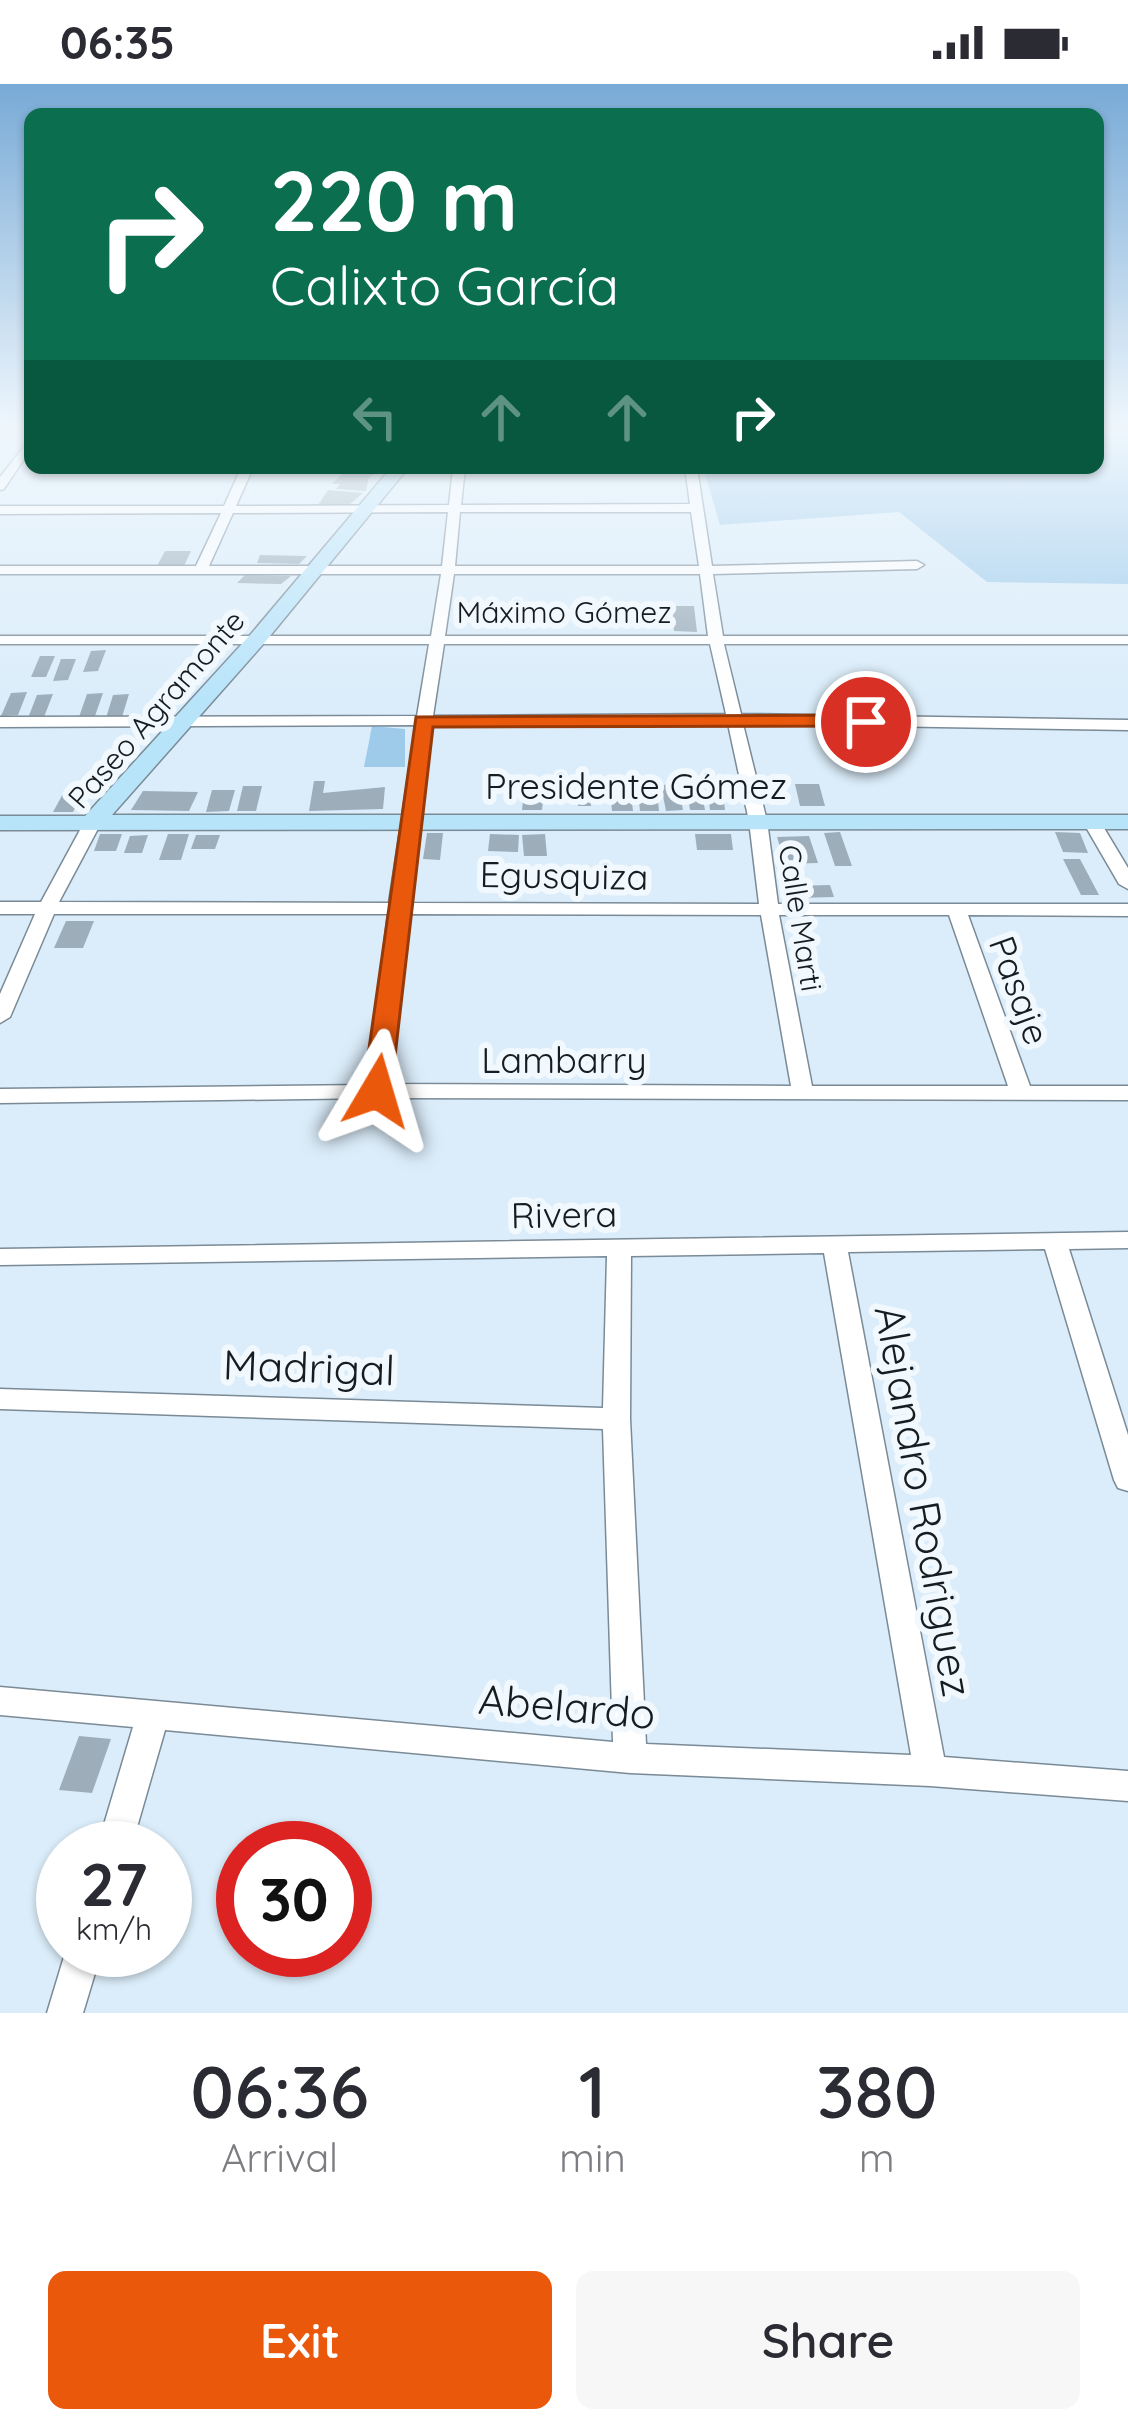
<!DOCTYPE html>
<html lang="en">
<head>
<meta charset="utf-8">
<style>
  :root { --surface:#fff; --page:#f7f7f7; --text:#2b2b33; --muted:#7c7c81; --accent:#ea580c }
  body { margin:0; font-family:Quicksand,sans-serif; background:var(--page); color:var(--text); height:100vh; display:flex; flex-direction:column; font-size:45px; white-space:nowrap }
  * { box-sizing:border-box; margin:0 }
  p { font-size:39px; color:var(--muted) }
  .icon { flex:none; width:66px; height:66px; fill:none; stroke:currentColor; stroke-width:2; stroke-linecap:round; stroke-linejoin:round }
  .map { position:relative; height:1929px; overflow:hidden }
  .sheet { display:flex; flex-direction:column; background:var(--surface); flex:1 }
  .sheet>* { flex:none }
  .top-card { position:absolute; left:24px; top:24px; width:1080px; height:366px; border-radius:18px; box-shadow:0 3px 9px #0004; background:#0b6e4f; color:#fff; overflow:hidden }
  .speed { position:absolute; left:36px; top:1737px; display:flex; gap:24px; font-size:60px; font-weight:700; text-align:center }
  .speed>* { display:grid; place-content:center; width:156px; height:156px; border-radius:50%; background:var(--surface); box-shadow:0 3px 9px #0004; line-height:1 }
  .speed small { font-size:30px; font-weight:400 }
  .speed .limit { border:18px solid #d22; background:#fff; color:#111 }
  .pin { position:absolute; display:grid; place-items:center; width:102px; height:102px; color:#fff; margin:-51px; border:6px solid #fff; border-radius:50%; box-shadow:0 3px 12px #0007 }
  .me { position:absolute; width:132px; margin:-66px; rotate:7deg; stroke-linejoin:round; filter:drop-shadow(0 0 9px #0008) }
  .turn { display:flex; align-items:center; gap:42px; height:252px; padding:0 48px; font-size:54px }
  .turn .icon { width:156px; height:156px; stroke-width:2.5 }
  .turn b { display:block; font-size:84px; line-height:102px }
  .lanes { display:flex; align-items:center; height:114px; padding:0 48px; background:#0003; justify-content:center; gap:60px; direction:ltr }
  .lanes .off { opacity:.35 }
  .eta { display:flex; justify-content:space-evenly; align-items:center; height:204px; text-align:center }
  .eta b { font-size:72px; font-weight:600; line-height:84px }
  .button { display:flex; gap:24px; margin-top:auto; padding:24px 48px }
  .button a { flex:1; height:138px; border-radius:18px; background:var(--accent); color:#fff; font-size:48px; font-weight:600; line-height:138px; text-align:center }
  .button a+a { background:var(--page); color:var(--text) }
  .status { display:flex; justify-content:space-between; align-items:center; height:84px; padding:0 60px; background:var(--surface); direction:ltr }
  .status svg { height:33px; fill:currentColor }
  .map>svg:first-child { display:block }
  .green { fill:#9fcbeb }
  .building { fill:#9daeba }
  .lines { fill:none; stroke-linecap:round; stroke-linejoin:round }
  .street-casing { stroke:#7a8a96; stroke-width:3 }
  .secondary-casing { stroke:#7a8a96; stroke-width:3 }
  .street { fill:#fff; fill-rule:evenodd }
  .secondary { fill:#b8e4fa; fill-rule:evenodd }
  .route { fill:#ea580c; stroke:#983908; stroke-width:3 }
  .labels { text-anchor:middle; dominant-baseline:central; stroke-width:12; stroke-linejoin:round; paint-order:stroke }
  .far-street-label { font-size:30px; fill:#161d21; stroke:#f1f8fe }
  .street-label { font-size:36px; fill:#161d21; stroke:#f1f8fe }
  .near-street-label { font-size:42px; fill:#161d21; stroke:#f1f8fe }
</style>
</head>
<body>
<div class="status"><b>06:35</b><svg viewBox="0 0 49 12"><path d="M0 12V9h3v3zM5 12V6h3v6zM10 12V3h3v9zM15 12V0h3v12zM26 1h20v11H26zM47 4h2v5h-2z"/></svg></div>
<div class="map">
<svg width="1128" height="1929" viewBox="0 0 1128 1929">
  <rect width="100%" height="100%" fill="#dbedfa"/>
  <g class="green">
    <polygon points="1098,345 1128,345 1128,500 987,498 899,428 720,441 704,386 1098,384"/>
    <polygon points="372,642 405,645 405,683 364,683"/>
  </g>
  <g class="building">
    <polygon points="363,384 385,384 369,393 366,407 336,405 340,400 332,400 344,388"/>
    <polygon points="328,406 363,409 348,422 318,421"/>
    <polygon points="165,467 191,467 184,482 157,482"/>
    <polygon points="260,471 307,472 299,480 257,479"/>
    <polygon points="245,491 291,492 281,500 237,499"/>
    <polygon points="672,522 694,522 697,548 674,547"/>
    <polygon points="106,566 98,587 83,588 91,567"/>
    <polygon points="40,572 55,572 46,593 31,593"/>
    <polygon points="61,575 76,575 68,596 53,597"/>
    <polygon points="27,608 18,631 1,632 11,609"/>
    <polygon points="103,609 95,632 79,633 87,610"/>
    <polygon points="53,610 44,633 28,634 37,611"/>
    <polygon points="129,610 122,633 106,634 113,611"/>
    <polygon points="577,695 590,695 591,722 578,722"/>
    <polygon points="609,695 629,695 633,727 612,727"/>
    <polygon points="314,697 325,697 323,709 385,703 383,725 309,727"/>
    <polygon points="525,697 545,698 542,726 522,726"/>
    <polygon points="686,699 700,699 705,726 690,726"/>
    <polygon points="678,700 683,726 666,727 661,701"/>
    <polygon points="795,700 819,700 825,722 800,722"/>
    <polygon points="243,702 262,702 256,727 237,727"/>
    <polygon points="707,703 722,703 725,726 710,726"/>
    <polygon points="65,706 85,706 73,728 53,728"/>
    <polygon points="212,706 235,706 229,727 206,728"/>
    <polygon points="143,707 198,708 189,727 131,726"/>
    <polygon points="638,707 657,707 659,727 640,727"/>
    <polygon points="840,748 852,782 835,782 824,749"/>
    <polygon points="1055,748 1080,749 1088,769 1063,768"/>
    <polygon points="427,749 443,749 440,776 423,775"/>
    <polygon points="100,750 122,750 116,767 94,767"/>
    <polygon points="168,750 189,750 181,776 159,776"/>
    <polygon points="490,750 519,751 518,768 488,767"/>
    <polygon points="545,750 547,772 524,772 522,751"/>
    <polygon points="695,750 731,750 733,766 697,766"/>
    <polygon points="148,751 142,769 124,769 130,752"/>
    <polygon points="196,751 220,751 215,765 191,765"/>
    <polygon points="809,752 818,779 785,780 777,753"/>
    <polygon points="1063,775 1080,775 1099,811 1081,811"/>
    <polygon points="830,801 834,813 797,814 794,802"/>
    <polygon points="66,837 94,837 83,864 54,864"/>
    <polygon points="79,1652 111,1655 92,1709 59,1706"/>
  </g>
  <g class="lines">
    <defs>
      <g id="street">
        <polygon points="30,355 30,366 4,405 0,406 0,393"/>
        <path d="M241 384H253L236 422 449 421 453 384H465L461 421 690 420 685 384H697L712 482 917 477 924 481 917 485 713 490 723 552H1128V560H724L741 630 1128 636V646L743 640 767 737 778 820H1128V832L968 831 1030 1002H1128V1016L377 1014 0 1019V1005L367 1001 388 830H54L10 933 0 939V910L35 830H0V818H41L86 735H98L101 739 59 818 389 819 416 641 0 643V633L417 632 429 560H0V552H431L441 490H0V482H196L221 429 0 430V422H224ZM448 428 442 482H209L233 429ZM460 428H691L699 482H455ZM454 490H700L708 552H445ZM444 560H710L726 630 433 632ZM728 640 749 737 759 820 408 819 431 641ZM407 830 761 831 791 1002 389 1000ZM779 831H949L1008 1002H812Z"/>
        <polygon points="1092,733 1098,734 1128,784 1128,805 1119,800 1083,738"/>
        <path d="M1128 1148V1164L1069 1165 1128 1351V1407L1118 1404 1114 1396 1045 1165 848 1168 944 1673 1128 1687V1717L930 1702 630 1689 165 1646 131 1764H97L133 1643 0 1631V1603L613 1658 603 1345 0 1325V1305L603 1324 607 1172 0 1181V1165ZM824 1169 911 1671 646 1660 630 1335 631 1172Z"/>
        <polygon points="66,1866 102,1866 83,1929 47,1929"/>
      </g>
      <polygon id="secondary" points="391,384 408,384 265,558 112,731 1128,731 1128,745 0,746 0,732 85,732 251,550"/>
    </defs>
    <use href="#street" class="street-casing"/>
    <use href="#secondary" class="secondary-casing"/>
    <use href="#street" class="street"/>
    <use href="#secondary" class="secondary"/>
  </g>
  <linearGradient id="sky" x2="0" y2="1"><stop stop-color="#78aad6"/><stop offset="0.56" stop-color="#eff7fd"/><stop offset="1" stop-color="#eff7fd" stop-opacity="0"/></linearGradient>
  <rect width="1128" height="615" fill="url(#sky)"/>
  <polygon class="route" points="866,631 876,638 873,642 433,643 391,1007 387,1013 367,1013 363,1007 416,633"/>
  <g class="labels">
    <g class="far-street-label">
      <text x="564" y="528">Máximo Gómez</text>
      <text transform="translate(156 625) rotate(-49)">Paseo Agramonte</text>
      <text transform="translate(801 834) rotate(81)">Calle Marti</text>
    </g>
    <g class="street-label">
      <text x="636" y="701">Presidente Gómez</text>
      <text transform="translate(564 791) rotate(1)">Egusquiza</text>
      <text transform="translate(1020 906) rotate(70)">Pasaje</text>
      <text x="564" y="975">Lambarry</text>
      <text transform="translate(564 1130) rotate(-1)">Rivera</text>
    </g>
    <g class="near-street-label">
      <text transform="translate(309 1283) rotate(2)">Madrigal</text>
      <text transform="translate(924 1417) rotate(80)">Alejandro Rodriguez</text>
      <text transform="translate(567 1622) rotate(5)">Abelardo</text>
    </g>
  </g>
</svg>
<div class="speed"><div>27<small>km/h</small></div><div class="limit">30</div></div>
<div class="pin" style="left:866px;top:638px;background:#d93025"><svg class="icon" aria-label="arrive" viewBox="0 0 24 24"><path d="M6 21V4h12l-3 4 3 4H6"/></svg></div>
<svg class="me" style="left:377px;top:1007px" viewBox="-20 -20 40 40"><path d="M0-17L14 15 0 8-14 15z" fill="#ea580c" stroke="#fff" stroke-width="4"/></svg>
<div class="top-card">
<div class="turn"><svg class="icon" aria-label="right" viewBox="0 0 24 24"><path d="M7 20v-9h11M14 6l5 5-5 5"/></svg><div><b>220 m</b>Calixto García</div></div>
<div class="lanes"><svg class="icon off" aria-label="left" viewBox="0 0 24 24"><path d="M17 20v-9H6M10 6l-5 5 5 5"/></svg><svg class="icon off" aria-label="ahead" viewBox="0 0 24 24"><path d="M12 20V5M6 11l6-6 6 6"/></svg><svg class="icon off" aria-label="ahead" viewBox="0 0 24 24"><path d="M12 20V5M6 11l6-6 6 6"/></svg><svg class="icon" aria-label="right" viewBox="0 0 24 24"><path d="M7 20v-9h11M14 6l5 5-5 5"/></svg></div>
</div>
</div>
<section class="sheet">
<div class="eta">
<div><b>06:36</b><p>Arrival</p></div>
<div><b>1</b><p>min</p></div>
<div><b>380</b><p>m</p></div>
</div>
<div class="button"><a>Exit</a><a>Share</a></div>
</section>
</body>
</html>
